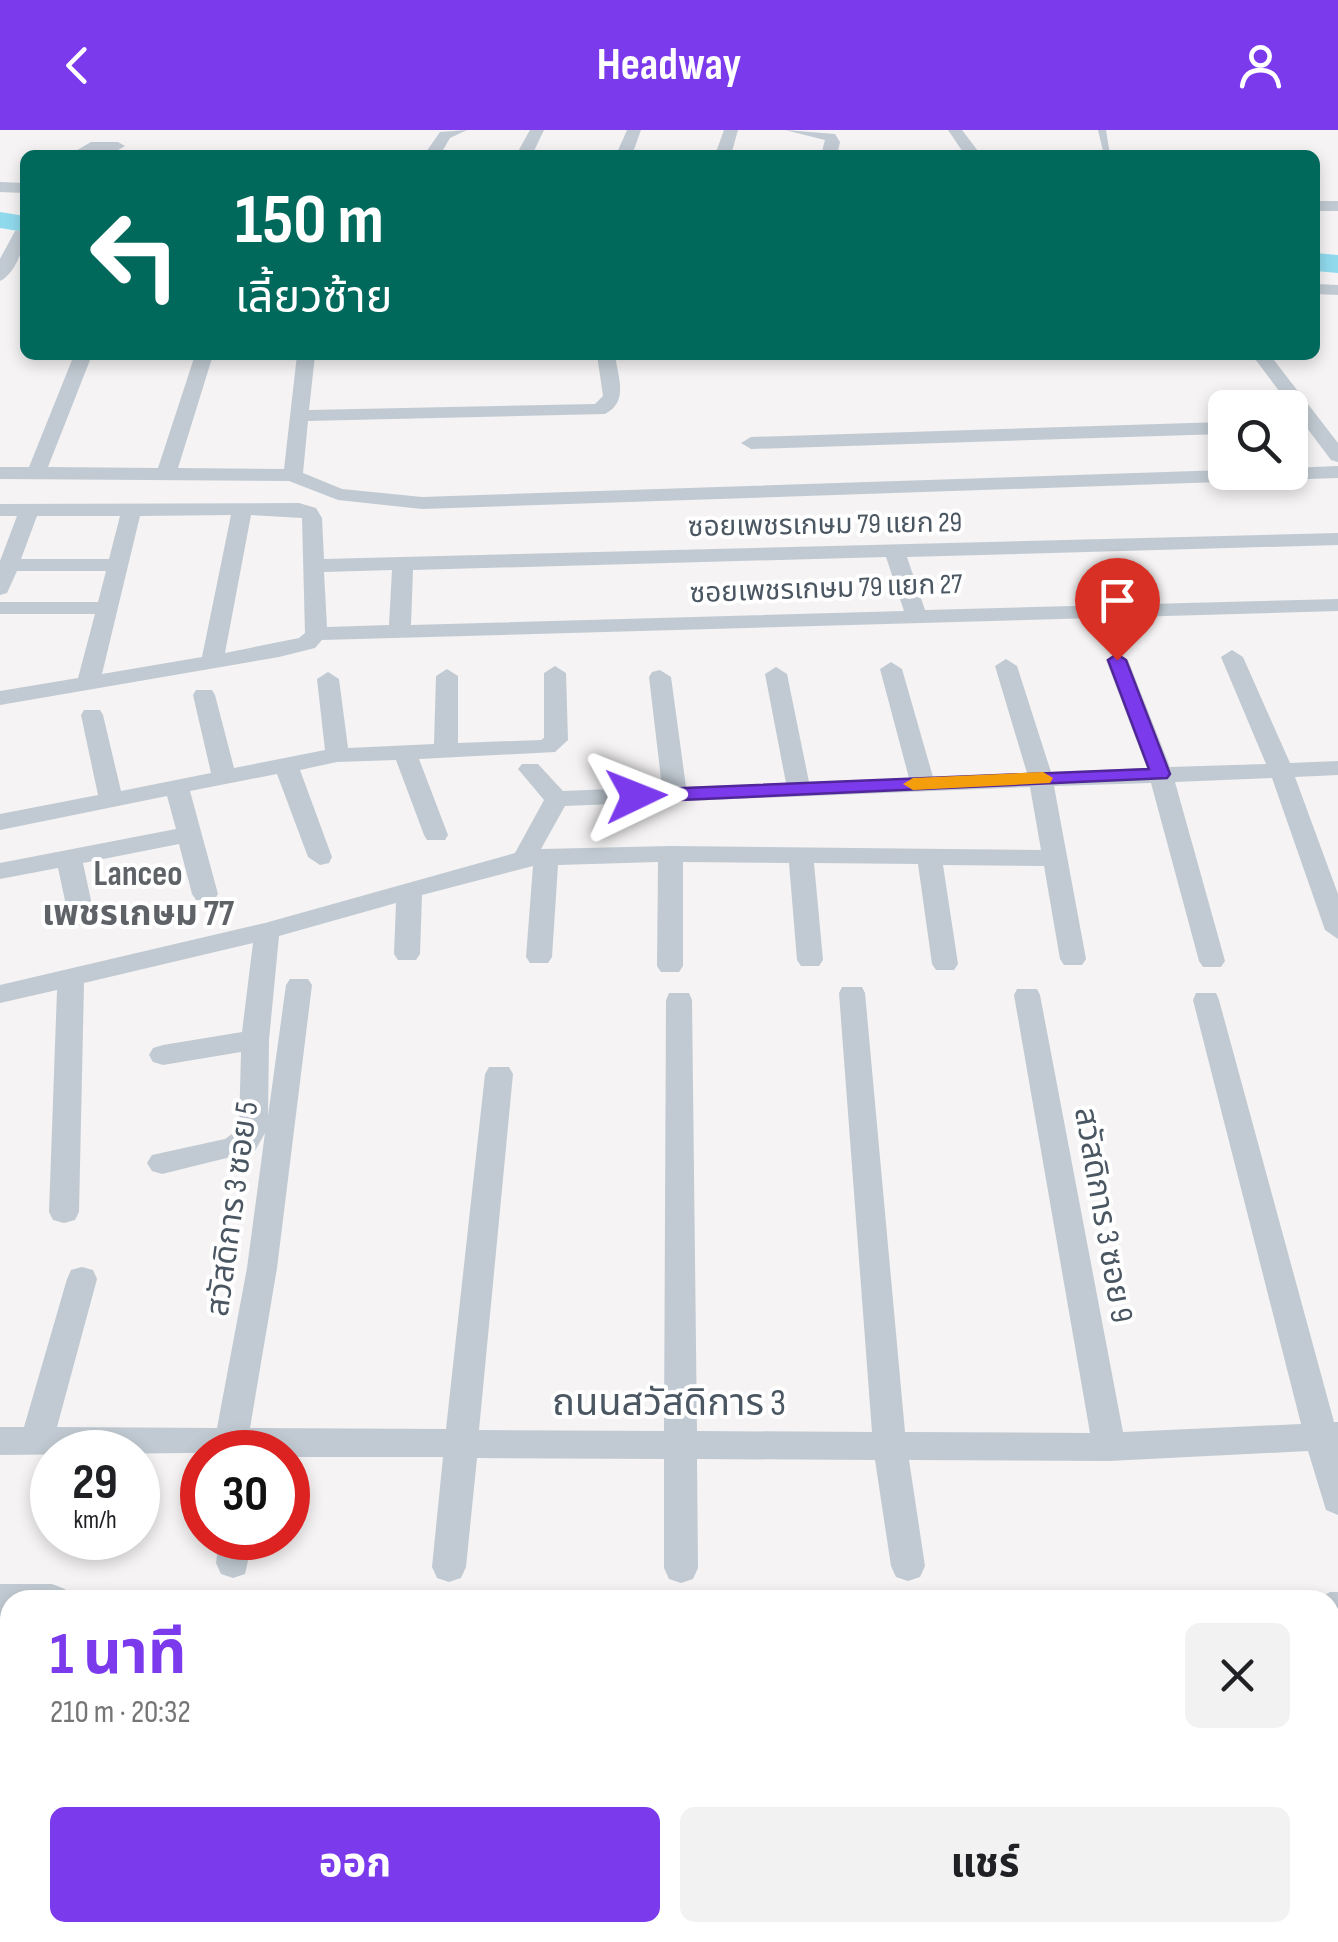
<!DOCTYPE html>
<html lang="th">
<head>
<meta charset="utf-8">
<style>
  :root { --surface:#fff; --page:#f2f2f2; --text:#202124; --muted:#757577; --accent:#7c3aed }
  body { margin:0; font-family:"Sofia Sans Condensed","Noto Sans Thai",sans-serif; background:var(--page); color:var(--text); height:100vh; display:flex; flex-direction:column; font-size:38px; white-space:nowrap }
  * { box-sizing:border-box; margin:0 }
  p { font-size:32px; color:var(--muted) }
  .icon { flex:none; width:55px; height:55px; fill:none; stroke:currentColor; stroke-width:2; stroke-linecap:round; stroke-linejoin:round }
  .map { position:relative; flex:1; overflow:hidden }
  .panel { position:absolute; left:0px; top:1460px; width:1340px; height:352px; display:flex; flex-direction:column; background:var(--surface); border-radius:30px 30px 0 0; box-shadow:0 5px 15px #0003 }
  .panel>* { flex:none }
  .guide { position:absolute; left:20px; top:20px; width:1300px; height:210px; border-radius:15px; box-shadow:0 5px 15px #0003; background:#00695c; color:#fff; overflow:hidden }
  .buttons { position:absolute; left:1208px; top:260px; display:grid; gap:20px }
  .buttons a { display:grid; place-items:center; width:100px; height:100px; border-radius:15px; background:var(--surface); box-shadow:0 5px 15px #0003; font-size:50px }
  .speed { position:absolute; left:30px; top:1300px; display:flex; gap:20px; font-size:50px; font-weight:700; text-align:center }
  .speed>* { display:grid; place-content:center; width:130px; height:130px; border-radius:50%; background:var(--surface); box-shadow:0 5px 15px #0003; line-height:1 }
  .speed small { font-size:25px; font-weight:400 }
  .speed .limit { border:15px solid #d22; background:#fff; color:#111 }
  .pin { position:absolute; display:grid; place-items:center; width:85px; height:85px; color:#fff; margin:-102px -42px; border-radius:50% 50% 50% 0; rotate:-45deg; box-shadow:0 0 10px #0007 }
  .pin .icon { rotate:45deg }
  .me { position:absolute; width:110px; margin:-55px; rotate:88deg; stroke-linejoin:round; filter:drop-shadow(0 0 8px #0008) }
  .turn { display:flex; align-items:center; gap:35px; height:210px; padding:0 50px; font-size:45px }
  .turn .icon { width:130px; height:130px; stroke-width:2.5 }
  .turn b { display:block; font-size:70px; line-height:85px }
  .round { display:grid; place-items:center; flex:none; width:105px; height:105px; border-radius:15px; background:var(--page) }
  .overview { display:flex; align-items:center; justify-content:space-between; height:170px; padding:0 50px }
  h1 { font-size:60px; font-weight:700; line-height:75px; color:var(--accent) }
  .primary-button { display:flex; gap:20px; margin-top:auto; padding:20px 50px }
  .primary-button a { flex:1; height:115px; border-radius:15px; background:var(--accent); color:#fff; font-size:40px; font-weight:700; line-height:115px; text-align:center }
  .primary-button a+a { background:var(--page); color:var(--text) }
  header { display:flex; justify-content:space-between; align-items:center; height:130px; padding:0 50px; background:var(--accent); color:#fff; font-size:45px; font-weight:700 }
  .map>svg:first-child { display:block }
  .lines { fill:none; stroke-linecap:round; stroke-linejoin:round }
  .river { fill:#90daee; fill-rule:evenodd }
  .lane { fill:#c1cad2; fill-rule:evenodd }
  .street { fill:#c1cad2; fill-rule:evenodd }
  .route { fill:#7c3aed; stroke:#51269a; stroke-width:2.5 }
  .slow { fill:#f59e0b }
  .labels { text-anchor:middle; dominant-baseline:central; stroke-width:8; stroke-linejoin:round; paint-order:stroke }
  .far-street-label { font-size:28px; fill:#4a5661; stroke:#fff }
  .street-label { font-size:32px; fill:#4a5661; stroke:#fff }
  .neighbourhood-label { font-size:35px; font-weight:bold; fill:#5f6368; stroke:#fff }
  .near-street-label { font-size:38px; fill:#4a5661; stroke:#fff }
</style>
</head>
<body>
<header><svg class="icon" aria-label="back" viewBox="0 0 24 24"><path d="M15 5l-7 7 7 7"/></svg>Headway<svg class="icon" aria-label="person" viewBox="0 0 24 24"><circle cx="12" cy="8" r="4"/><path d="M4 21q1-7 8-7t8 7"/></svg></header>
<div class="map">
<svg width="1338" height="1812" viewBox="0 0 1338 1812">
  <rect width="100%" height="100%" fill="#f5f3f3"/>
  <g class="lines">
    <g class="river">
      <polygon points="0,82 25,86 25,102 0,98"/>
      <polygon points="1315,123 1338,125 1338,143 1315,141"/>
    </g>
    <polygon class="lane" points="1098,0 1106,0 1110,25 1062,25 1059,23 1063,21 1103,21"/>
    <g class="street">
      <polygon points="467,0 450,8 440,25 424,25 440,2"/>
      <polygon points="530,0 544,0 532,25 516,25"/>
      <polygon points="627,0 641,0 632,25 616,25"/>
      <polygon points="724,0 738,0 731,25 715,25"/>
      <polygon points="785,0 835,4 840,12 837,25 821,25 825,10"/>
      <polygon points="948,0 962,0 981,25 965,25"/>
      <polygon points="91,12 118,12 125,16 118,20 69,25"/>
      <polygon points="0,52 25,53 25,63 0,62"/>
      <rect x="1315" y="71" width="23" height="10"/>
      <path d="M25 100C25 117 15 144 0 151V129L15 101Z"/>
      <polygon points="1315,154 1338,155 1338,165 1315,164"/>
      <path d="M74 225H92L48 337 158 338 195 225H213L178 338 284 339 297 225H315L309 280 595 274 603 266 597 225H615C618 247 629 272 605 284L308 291 303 343 342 359 422 367 1225 340 1290 342V338L1338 336V348L422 379 338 370 289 351 0 349V337H29Z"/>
      <polygon points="1252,225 1270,225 1338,313 1338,332 1331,330"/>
      <polygon points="1223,292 1223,304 751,319 741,313 751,307"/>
      <path d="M299 373 316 378 322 388 324 429 1338 403V415L907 427 925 480 1338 469V481L322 510 315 518 279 527 0 575V561L78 548 95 484H0V472H98L106 441H17L7 463 0 465V431L17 386H0V374ZM231 385 202 527 102 544 140 386ZM251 385 302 388 305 503 299 508 225 523ZM37 386H120L109 429H21ZM886 427 904 481 411 495 413 440ZM392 440 389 495 327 497 324 442Z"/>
      <path d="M1232 520 1243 527 1290 633 1338 631V645L1295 647 1338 764V809L1325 800 1272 648 1175 652 1225 831 1221 837H1203L1199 831 1151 653 1054 656 1086 829 1082 835H1064L1060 829 1044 736 943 735 958 834 954 840H936L932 834 918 734 814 733 823 830 819 836H801L797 830 789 733 683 732V836L679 842H661L657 836 658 732 558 735 552 827 548 833H530L526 827 533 736 422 765 420 824 416 830H398L394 824 396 773 279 806 269 910 268 986 286 855 290 849H308L312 855 277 1138 250 1298 446 1299 485 944 489 937H509L513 944 479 1300 664 1301 666 870 669 863H689L692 870 697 1301 872 1302 839 863 842 857H862L865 863 905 1302 1090 1303 1014 865 1017 859H1037L1040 865 1123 1302 1301 1294 1193 870 1196 863H1216L1219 870 1334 1292H1338V1385L1326 1380 1308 1321 1109 1331 909 1330 925 1436 920 1447 908 1451 896 1447 891 1436 875 1330 697 1329 698 1438 693 1449 681 1453 669 1449 664 1438V1329L477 1328 466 1437 461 1448 449 1452 437 1448 432 1437 443 1327H288V1322L0 1325V1297H24L67 1149 71 1140 82 1137 93 1140 97 1149 57 1297 217 1298 247 1138 265 1003 255 1021 162 1044 152 1041 147 1033 152 1025 225 1009 239 999 241 922 163 935 153 932 149 925 153 918 163 915 242 902 253 813 84 853 79 1082 75 1090 64 1093 53 1090 49 1082 57 860 0 873V855L265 793 515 723 544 670 518 639 522 634H538L563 661 662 657 649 547 652 542 660 540 671 547 686 657 786 653 765 544 776 537 787 544 809 652 909 648 880 539 891 532 902 539 933 647 1027 643 995 536 1006 529 1017 536 1051 642 1147 638 1106 530 1117 523 1128 530 1170 637 1266 634 1221 527ZM1030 657 1041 720 671 716 541 719 565 676Z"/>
      <polygon points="555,536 566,543 568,610 555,622 419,629 448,705 445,710 427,710 424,705 396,630 337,632 300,640 332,727 329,733 320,735 308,727 277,644 190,661 218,764 214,770 196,770 192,764 179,714 83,733 95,789 82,797 69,789 58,738 0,749 0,733 176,699 167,666 0,700 0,684 98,665 81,585 84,580 100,580 103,585 121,661 211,643 193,565 196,560 212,560 215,565 234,638 325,620 317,549 328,542 339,549 348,618 434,614 436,546 447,539 458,546 458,613 541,610 544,608 544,543"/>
      <polygon points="219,1408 253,1408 245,1444 233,1448 221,1444 216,1433"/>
      <polygon points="0,1454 52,1454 65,1459 70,1470 10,1470 10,1486 0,1486"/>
      <polygon points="1330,1462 1338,1462 1338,1494 1330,1494 1330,1470 1316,1470"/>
      <rect x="0" y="1655" width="10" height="38"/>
      <rect x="1330" y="1668" width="8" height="38"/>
      <polygon points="52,1802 92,1802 90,1812 50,1812"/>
      <polygon points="300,1802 340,1802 339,1812 299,1812"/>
      <rect x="545" y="1802" width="40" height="10"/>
      <rect x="855" y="1802" width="40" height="10"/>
      <polygon points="1160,1802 1200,1802 1202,1812 1162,1812"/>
    </g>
  </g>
  <polygon class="route" points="1117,524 1126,530 1170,644 1167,648 636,672 626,666 636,660 1149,639 1108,530"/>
  <polygon class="slow" points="1043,642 1053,648 1050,653 913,660 903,654 913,648"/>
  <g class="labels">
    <g class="far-street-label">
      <text transform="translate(825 395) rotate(-1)">ซอยเพชรเกษม 79 แยก 29</text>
      <text transform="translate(826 459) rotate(-2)">ซอยเพชรเกษม 79 แยก 27</text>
    </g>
    <g class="street-label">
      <text transform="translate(233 1079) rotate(-82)">สวัสดิการ 3 ซอย 5</text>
      <text transform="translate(1103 1085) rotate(80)">สวัสดิการ 3 ซอย 9</text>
    </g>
    <g class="neighbourhood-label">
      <text x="138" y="744">Lanceo<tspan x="138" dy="40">เพชรเกษม 77</tspan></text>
    </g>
    <g class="near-street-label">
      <text x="669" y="1273">ถนนสวัสดิการ 3</text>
    </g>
  </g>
</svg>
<div class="buttons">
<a><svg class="icon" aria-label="search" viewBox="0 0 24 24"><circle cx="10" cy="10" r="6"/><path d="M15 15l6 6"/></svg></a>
</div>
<div class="speed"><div>29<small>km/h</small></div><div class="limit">30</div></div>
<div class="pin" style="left:1117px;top:530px;background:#d93025"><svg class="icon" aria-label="arrive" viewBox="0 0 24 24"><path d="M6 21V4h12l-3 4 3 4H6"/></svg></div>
<svg class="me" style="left:636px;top:666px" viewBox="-20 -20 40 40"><path d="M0-17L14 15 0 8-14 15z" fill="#7c3aed" stroke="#fff" stroke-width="4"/></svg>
<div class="guide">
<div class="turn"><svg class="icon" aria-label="left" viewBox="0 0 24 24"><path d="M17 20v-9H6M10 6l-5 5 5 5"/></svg><div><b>150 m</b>เลี้ยวซ้าย</div></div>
</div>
<section class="panel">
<div class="overview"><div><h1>1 นาที</h1><p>210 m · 20:32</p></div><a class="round"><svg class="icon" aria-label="close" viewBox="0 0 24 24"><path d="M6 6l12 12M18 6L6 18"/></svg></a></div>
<div class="primary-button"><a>ออก</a><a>แชร์</a></div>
</section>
</div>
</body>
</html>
